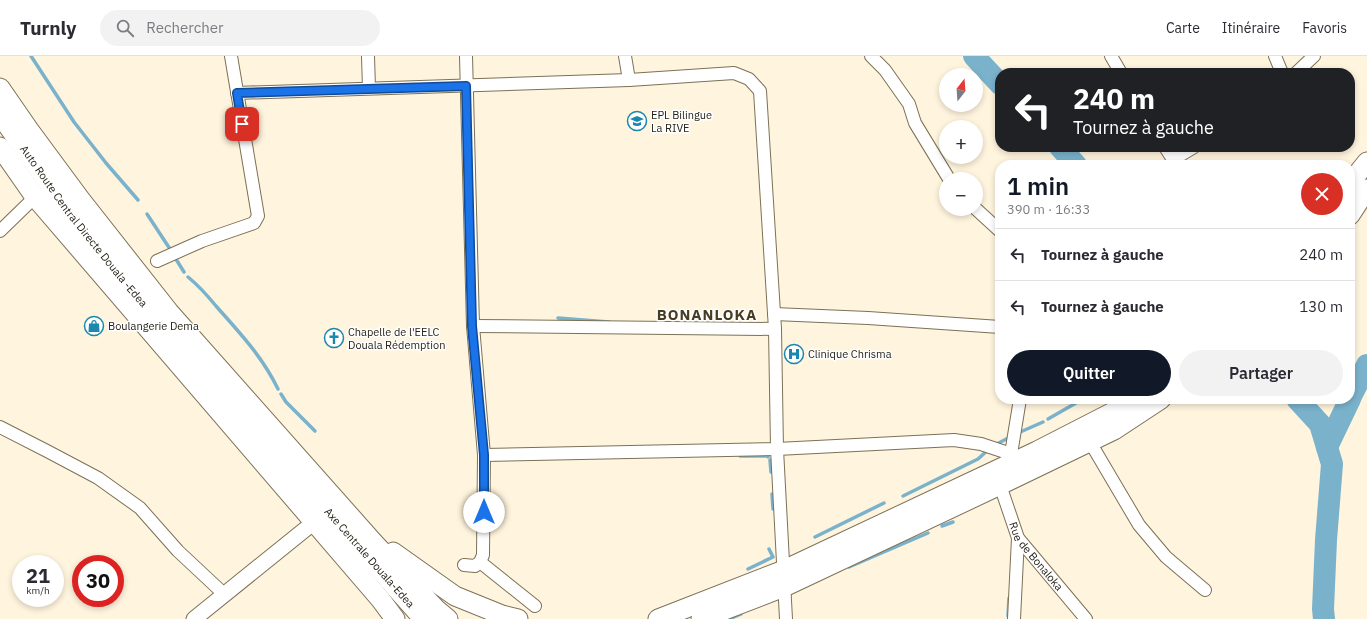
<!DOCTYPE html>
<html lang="fr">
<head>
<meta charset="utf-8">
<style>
  :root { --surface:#fff; --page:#f2f2f3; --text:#2b2b33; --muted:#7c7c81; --line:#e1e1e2; --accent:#111827 }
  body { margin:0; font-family:"IBM Plex Sans",sans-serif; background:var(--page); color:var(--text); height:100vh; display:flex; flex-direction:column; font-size:15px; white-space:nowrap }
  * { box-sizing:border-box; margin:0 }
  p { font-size:13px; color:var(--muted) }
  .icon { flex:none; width:22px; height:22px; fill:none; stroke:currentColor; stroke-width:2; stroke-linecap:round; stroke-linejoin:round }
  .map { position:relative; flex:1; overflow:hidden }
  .sheet { position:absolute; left:995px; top:104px; width:360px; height:244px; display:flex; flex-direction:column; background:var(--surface); border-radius:16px; box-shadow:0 2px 6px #0003 }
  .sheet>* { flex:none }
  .banner { position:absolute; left:995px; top:12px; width:360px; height:84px; border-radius:16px; box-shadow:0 2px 6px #0003; background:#202124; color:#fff; overflow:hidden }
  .needle { width:26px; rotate:17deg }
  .buttons { position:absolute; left:939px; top:12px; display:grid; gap:8px }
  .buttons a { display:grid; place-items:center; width:44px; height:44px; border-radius:50%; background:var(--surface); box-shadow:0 2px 6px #0003; font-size:20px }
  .speed { position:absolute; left:12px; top:499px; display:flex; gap:8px; font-size:20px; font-weight:700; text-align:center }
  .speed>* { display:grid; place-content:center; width:52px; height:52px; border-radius:50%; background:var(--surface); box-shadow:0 2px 6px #0003; line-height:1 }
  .speed small { font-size:10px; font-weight:400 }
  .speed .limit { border:6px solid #d22; background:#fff; color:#111 }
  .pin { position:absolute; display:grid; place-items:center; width:34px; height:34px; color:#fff; margin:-17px; border-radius:8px; box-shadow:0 2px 6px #0006 }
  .me { position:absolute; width:44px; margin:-22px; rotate:0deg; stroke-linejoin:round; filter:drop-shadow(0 0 3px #0008) }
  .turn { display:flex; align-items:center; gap:14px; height:84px; padding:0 12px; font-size:18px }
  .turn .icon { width:52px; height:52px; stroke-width:2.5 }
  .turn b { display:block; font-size:28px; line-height:34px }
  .round { display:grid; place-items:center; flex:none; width:42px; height:42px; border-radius:21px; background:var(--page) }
  .head { display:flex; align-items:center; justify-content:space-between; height:68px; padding:0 12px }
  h1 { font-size:24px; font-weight:600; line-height:30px; color:var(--accent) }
  .button { display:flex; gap:8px; margin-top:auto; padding:8px 12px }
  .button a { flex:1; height:46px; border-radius:24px; background:var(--accent); color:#fff; font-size:16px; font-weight:600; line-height:46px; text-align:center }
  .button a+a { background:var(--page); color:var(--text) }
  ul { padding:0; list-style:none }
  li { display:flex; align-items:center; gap:12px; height:52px; padding:0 12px; border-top:1px solid var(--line) }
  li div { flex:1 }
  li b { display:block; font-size:15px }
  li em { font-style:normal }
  header { display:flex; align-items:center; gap:24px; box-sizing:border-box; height:56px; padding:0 20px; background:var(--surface); border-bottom:1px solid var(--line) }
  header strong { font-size:19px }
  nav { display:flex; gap:22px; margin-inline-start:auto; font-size:14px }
  .search { width:280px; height:36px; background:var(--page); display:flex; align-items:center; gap:10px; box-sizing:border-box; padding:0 14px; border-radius:22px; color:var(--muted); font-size:15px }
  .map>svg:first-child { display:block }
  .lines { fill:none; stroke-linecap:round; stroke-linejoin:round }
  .stream { stroke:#7ab2cc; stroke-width:3.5 }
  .river { stroke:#7ab2cc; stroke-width:22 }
  .minor-casing { stroke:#7c7157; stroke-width:14 }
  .tertiary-casing { stroke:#7c7157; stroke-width:17 }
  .primary-casing { stroke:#7c7157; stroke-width:21 }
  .trunk-casing { stroke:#7c7157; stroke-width:22 }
  .minor { stroke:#fff; stroke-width:12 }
  .tertiary { stroke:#fff; stroke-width:15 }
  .primary { stroke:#fff; stroke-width:19 }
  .trunk { stroke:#fff; stroke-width:20 }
  .route-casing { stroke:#114b97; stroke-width:10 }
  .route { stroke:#1a73e8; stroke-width:7 }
  .labels { text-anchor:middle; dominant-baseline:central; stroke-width:3; stroke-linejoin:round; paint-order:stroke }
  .poi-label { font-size:11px; fill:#262217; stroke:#fff; text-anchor:start }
  .street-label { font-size:11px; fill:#262217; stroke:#fff }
  .district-label { font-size:15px; font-weight:bold; letter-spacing:1px; fill:#473d24; stroke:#fff }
</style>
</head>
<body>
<header>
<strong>Turnly</strong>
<div class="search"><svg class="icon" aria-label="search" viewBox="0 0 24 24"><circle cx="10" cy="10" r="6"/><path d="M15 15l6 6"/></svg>Rechercher</div>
<nav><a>Carte</a><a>Itinéraire</a><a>Favoris</a></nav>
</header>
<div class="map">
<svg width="1367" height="563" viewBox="0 0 1367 563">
  <rect width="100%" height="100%" fill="#fff4dd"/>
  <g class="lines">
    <g class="stream">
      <polyline points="31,0 74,66 106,107 138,144"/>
      <polyline points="147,158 170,193"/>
      <polyline points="174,200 184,216"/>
      <path d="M188 221C199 230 207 239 216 250 239 276 262 300 278 333"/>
      <polyline points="558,262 609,266"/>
      <polyline points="281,338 286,346 315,375"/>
      <polyline points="1048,363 1083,343"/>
      <polyline points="1018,377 1043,366"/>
      <polyline points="995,389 1010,381"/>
      <polyline points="740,400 768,400 768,401"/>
      <polyline points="770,404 771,416"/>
      <polyline points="772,438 773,453"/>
      <polyline points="903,440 978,403 989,393"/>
      <polyline points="942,470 953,466"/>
      <polyline points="815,481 884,447"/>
      <polyline points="849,511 928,477"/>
      <polyline points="748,513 773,501 769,493"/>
      <polyline points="1008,560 1009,542"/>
      <polyline points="729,563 741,558"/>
    </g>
    <g class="river">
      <polyline points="974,0 1000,28"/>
      <polyline points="1060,91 1076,109"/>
      <polyline points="1350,342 1367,309"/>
      <polyline points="1297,343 1320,368 1332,408 1326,484 1323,553 1324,563"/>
      <polyline points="1327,391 1350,343"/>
    </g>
    <defs>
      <g id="minor">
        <polyline points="368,0 369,32"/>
        <polyline points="625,0 629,24"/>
        <polyline points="871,0 885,14 909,48 915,67 949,123"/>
        <polyline points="1111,0 1121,17"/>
        <polyline points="1275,0 1282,17"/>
        <polyline points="1296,17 1314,0"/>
        <polyline points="237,37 629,24 734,17 749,23 760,35 775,273 777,393 786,563"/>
        <polyline points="1165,91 1172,102 1174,103 1194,91"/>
        <polyline points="976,153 1000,175"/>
        <polyline points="0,175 35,141"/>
        <polyline points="157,205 202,185 254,167 258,160 231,0"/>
        <polyline points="774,258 868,262 1000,271"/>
        <polyline points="473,270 775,273"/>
        <polyline points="0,371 47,395 98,422 140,452 178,495 224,538"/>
        <polyline points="1090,386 1139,469 1166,501 1205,534"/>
        <polyline points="484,399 777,393 954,384 981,388 1011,398"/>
        <polyline points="1013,405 1011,398 1020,343"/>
        <path id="s1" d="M1000 429 1018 482 1086 563"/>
        <polyline points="480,506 535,550"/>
        <polyline points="464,509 475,510 480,506 483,499 484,399 473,270 466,0"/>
        <polyline points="1014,563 1018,482"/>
      </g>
      <polyline id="tertiary" points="194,563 313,467"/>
      <g id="primary">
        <polyline points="0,32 29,74 80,143 169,256 374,487 436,553 448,563"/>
        <polyline points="0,91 35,141 381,544 395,563"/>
        <polyline points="1350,127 1367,106"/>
        <polyline points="1350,159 1367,133"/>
        <polyline points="393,496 455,540 502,559 518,563"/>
        <polyline points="658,563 784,514 1037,395 1113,356 1133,343"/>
        <polyline points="701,563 784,531 1000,429 1114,374 1161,343"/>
      </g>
      <g id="trunk">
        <path id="s2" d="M0 58 69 156 131 233 424 563"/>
      </g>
    </defs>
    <use href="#minor" class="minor-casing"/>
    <use href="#tertiary" class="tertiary-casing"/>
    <use href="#primary" class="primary-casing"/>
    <use href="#trunk" class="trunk-casing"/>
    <use href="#minor" class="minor"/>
    <use href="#tertiary" class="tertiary"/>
    <use href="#primary" class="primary"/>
    <use href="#trunk" class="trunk"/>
  </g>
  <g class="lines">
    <defs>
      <polyline id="route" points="242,68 237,37 466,30 472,270 484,399 484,456"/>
    </defs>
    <use href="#route" class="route-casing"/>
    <use href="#route" class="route"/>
  </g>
  <defs>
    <symbol id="school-ring" viewBox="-11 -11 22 22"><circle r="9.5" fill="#fff" stroke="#1a87ae" stroke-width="1.5"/><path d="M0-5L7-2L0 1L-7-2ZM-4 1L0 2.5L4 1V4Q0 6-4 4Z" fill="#1a87ae"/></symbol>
    <symbol id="shop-ring" viewBox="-11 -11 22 22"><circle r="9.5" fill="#fff" stroke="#1a87ae" stroke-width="1.5"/><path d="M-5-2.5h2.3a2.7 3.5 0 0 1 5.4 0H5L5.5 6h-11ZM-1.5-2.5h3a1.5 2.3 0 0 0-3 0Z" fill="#1a87ae"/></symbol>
    <symbol id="church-ring" viewBox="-11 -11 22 22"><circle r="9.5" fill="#fff" stroke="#1a87ae" stroke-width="1.5"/><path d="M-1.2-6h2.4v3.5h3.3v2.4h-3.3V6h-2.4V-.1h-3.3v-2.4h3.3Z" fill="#1a87ae"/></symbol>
    <symbol id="hospital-ring" viewBox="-11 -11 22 22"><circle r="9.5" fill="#fff" stroke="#1a87ae" stroke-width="1.5"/><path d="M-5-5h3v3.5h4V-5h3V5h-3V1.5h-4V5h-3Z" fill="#1a87ae"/></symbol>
  </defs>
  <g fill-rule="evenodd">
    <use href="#school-ring" x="626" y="54" width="22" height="22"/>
    <use href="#shop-ring" x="83" y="259" width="22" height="22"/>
    <use href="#church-ring" x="323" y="271" width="22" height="22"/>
    <use href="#hospital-ring" x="783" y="287" width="22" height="22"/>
  </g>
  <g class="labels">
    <g class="poi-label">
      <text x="651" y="59">EPL Bilingue<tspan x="651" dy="13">La RIVE</tspan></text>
      <text x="108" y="270">Boulangerie Dema</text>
      <text x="348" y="276">Chapelle de l'EELC<tspan x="348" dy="13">Douala Rédemption</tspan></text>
      <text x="808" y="298">Clinique Chrisma</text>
    </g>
    <g class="street-label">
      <text stroke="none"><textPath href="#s2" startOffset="140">Auto Route Central Directe Douala -Edea</textPath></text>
      <text stroke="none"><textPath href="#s1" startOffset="81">Rue de Bonaloka</textPath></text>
      <text stroke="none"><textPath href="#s2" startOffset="578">Axe Centrale Douala-Edea</textPath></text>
    </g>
    <g class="district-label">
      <text x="707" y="258">BONANLOKA</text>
    </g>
  </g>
</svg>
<div class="buttons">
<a><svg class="needle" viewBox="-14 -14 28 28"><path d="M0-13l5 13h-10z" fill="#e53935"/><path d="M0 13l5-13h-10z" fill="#7c7c81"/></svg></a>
<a>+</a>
<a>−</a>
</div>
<div class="speed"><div>21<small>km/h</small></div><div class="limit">30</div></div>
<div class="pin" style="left:242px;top:68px;background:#d93025"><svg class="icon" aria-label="arrive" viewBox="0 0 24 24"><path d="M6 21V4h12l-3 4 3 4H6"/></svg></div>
<svg class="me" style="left:484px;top:456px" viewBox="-20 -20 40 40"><circle r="19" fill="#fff"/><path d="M0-13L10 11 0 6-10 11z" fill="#1a73e8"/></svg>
<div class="banner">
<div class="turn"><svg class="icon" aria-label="left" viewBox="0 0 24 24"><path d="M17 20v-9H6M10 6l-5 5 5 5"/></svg><div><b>240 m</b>Tournez à gauche</div></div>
</div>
<section class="sheet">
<div class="head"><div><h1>1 min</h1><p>390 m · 16:33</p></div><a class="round" style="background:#d93025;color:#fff"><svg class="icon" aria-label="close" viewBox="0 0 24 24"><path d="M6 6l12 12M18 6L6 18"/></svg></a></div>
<ul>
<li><svg class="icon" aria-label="left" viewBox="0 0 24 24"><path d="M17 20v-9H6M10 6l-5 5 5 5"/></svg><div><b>Tournez à gauche</b></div><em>240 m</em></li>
<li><svg class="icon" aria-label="left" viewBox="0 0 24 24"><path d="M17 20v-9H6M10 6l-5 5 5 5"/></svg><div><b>Tournez à gauche</b></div><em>130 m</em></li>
</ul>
<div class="button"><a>Quitter</a><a>Partager</a></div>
</section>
</div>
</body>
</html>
